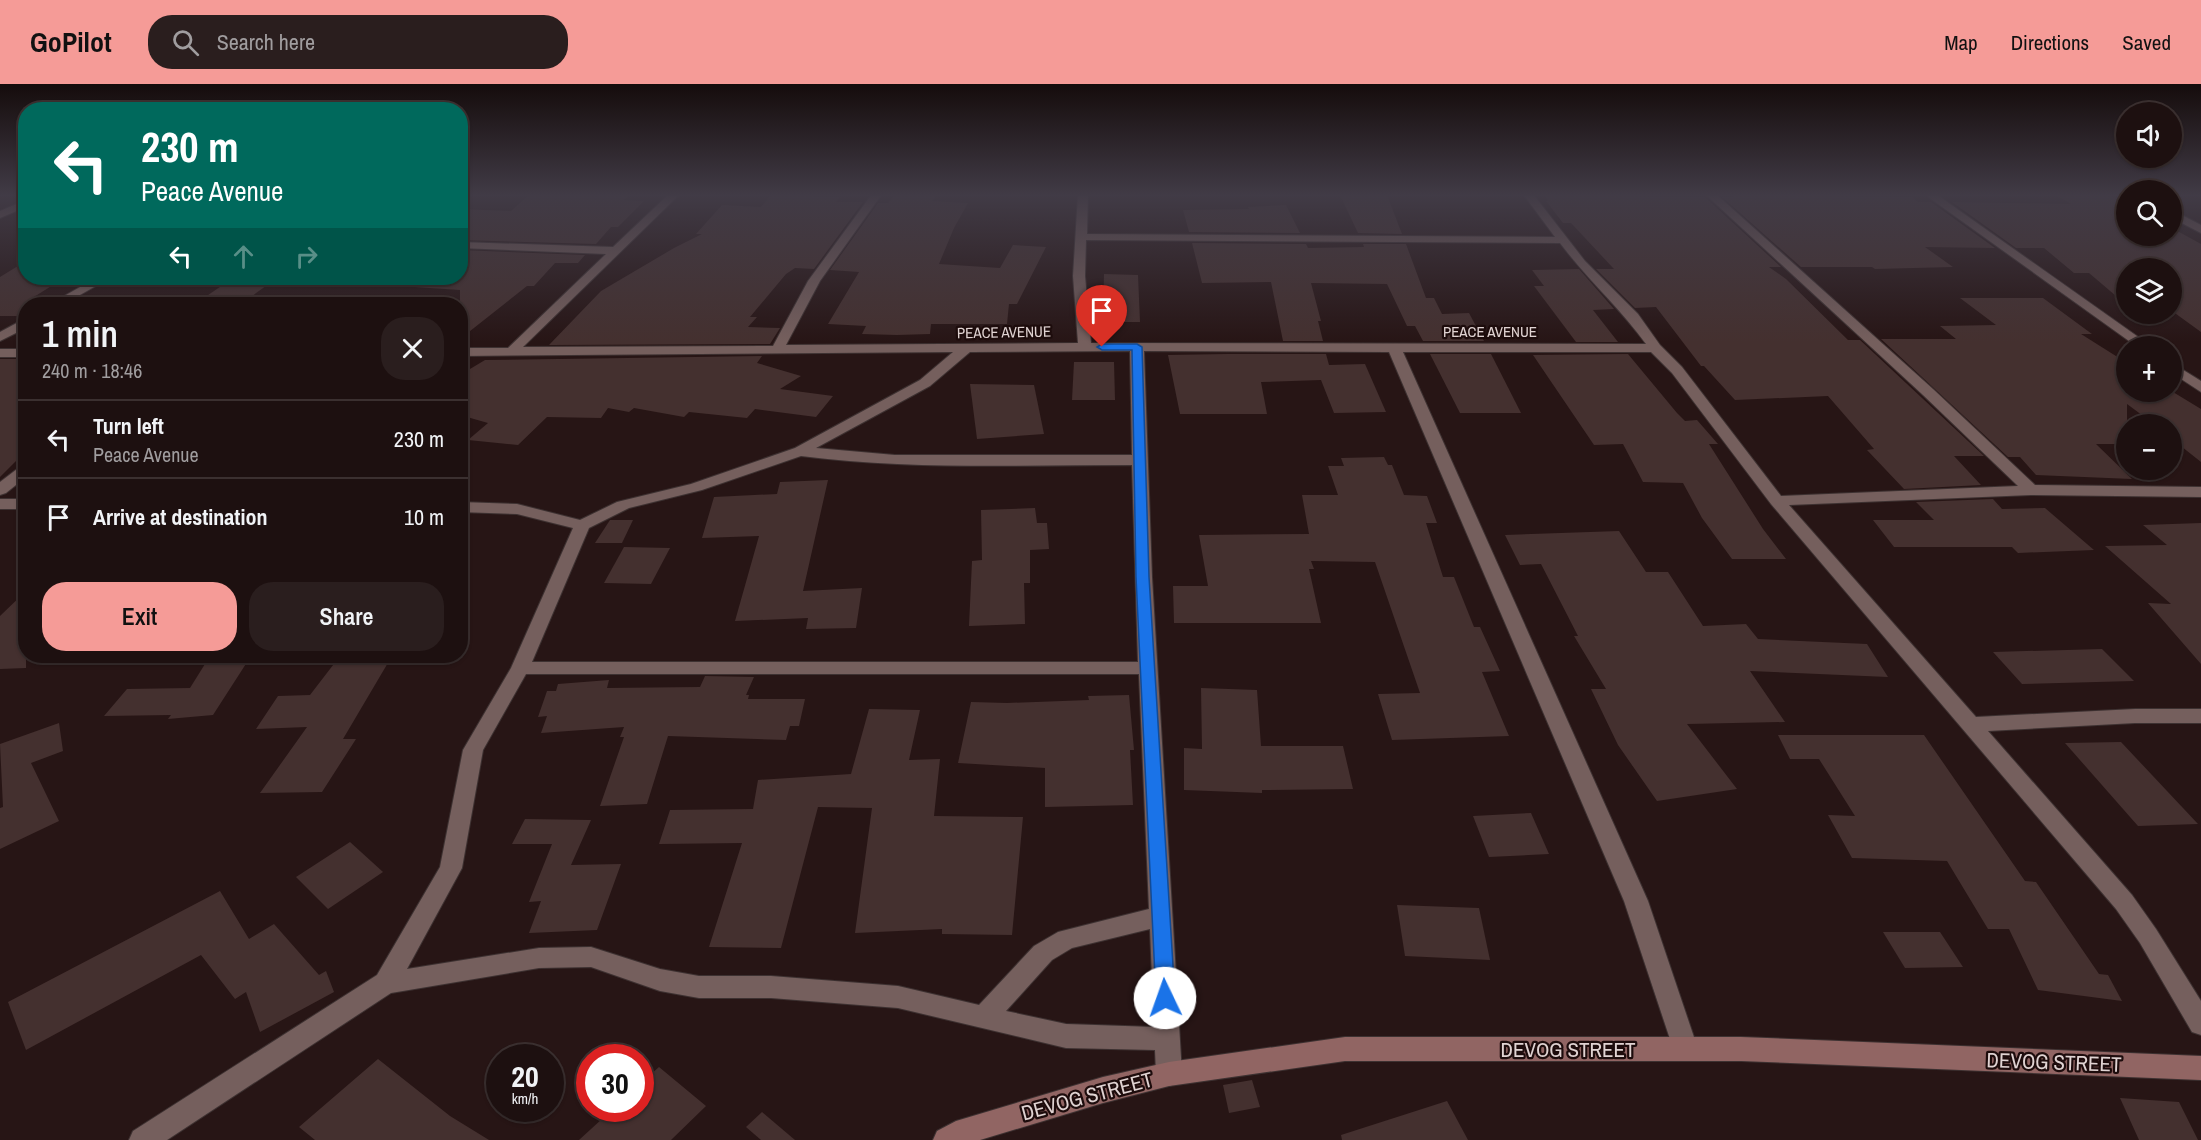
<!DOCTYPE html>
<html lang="en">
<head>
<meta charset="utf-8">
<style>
  :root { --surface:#1d1010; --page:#2a1e1e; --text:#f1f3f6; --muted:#a09d9f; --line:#3b3030; --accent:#f59b97 }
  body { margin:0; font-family:"Archivo Narrow",sans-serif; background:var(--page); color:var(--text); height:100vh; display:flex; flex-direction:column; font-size:22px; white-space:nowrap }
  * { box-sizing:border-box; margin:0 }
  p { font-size:20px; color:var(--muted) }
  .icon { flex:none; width:33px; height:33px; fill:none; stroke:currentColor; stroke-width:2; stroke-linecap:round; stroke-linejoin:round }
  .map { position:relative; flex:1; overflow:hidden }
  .side { position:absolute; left:18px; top:213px; width:450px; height:366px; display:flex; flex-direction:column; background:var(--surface); border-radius:24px; box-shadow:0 2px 4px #0004,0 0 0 2px var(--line) }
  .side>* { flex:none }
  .banner { position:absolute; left:18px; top:18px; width:450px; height:183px; border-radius:24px; box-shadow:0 2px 4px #0004,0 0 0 2px var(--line); background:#00695c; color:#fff; overflow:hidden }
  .controls { position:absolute; left:2116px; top:18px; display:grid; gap:12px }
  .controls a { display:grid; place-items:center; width:66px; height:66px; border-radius:50%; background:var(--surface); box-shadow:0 2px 4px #0004,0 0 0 2px var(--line); font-size:30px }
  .speed { position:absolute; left:486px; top:960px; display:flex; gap:12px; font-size:30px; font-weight:700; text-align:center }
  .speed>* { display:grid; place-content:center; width:78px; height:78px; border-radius:50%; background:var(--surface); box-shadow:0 2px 4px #0004,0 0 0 2px var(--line); line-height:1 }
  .speed small { font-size:15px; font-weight:400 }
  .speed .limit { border:9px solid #d22; background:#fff; color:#111 }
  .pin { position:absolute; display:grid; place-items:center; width:51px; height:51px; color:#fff; margin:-62px -26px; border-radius:50% 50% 50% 0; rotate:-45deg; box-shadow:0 0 6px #0007 }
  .pin .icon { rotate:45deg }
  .me { position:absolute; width:66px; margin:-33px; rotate:357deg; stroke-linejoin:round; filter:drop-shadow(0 0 4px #0008) }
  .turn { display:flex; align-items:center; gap:21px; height:126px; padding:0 24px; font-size:27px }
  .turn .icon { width:78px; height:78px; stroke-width:2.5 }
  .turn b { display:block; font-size:42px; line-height:51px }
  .lanes { display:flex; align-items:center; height:57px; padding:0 24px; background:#0003; justify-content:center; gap:30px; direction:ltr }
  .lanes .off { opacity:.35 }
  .round { display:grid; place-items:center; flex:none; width:63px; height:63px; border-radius:24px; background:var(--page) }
  .summary { display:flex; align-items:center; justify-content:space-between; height:102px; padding:0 24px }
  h1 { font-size:36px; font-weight:600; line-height:45px }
  .button { display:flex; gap:12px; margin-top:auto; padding:12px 24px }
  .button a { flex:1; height:69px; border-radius:24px; background:var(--accent); color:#111; font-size:24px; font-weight:600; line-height:69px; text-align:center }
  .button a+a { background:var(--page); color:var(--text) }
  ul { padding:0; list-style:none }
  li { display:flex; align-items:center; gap:18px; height:78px; padding:0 24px; border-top:2px solid var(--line) }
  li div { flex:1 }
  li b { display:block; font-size:22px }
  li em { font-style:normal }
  header { display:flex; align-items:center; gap:36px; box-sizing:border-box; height:84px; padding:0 30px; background:var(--accent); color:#111 }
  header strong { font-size:28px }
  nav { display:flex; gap:33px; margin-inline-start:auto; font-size:21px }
  .search { width:420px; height:54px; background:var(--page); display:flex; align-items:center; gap:15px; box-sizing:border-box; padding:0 21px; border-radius:24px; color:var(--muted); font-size:22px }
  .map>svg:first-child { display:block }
  .building { fill:#44302f }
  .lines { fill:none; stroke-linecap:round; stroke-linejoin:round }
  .street-casing { stroke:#3d3131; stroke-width:2 }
  .secondary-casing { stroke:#3d3131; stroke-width:2 }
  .street { fill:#755f5d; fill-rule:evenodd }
  .secondary { fill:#916563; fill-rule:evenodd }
  .route { fill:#1a73e8; stroke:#114b97; stroke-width:1.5 }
  .labels { text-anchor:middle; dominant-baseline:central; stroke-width:4.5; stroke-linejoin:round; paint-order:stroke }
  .far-street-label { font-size:15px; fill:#e0d3d2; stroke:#1d0c0c }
  .near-street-label { font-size:21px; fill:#e0d3d2; stroke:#1d0c0c }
</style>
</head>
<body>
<header>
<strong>GoPilot</strong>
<div class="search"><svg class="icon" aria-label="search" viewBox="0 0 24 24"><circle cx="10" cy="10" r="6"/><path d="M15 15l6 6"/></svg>Search here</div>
<nav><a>Map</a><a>Directions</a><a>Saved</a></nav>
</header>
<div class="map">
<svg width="2201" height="1056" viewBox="0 0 2201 1056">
  <rect width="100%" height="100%" fill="#271515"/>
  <g class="building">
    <polygon points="530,110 632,110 623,116 644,117 618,143 611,143 596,160 460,156 460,125 511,127"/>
    <polygon points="896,110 938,110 932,117 968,119 954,144 939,180 1000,184 1013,161 1046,163 1017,220 1009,220 1007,240 931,240 930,250 897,251 862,250 866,242 828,240 859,188 830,186 878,119 888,119"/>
    <polygon points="2054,110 2108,110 2127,121 2127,152 2172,152 2172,144 2201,160 2201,248 2172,227 2172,184 2127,184 2127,212 2116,212 2089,189 2074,189 2044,164 2016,164 1952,118 2071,120"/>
    <polygon points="771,111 840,113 836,118 863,118 814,185 795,184 786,190 750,233 757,233 748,243 780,244 770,260 549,261 601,207 674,164 702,150 696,150 722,121 761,123"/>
    <polygon points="1340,111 1387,111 1402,150 1358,149"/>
    <polygon points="1544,111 1705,113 1781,183 1769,183 1786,195 1848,256 1860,256 1984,372 1954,372 1981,401 1904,405 1867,366 1874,365 1828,312 1735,316 1704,282 1701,282 1656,223 1635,224 1596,185 1614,185 1571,139 1563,139 1546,117 1548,117"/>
    <polygon points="1731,111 1912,113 1918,118 1931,118 1995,164 1925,163 1953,183 1875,185 1872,183 1801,183 1722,113 1733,113"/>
    <polygon points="1286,121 1300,149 1189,148 1183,126 1249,125 1248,123"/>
    <polygon points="1192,159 1306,160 1308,164 1364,163 1363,160 1406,160 1426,214 1434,214 1442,230 1469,229 1484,257 1423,257 1415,242 1407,242 1387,200 1311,199 1321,237 1318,237 1323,257 1283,257 1271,198 1202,199"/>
    <polygon points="460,166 585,171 578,179 555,179 534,202 527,202 460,255 460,206 414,203 426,194 460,194"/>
    <polygon points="26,177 26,194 64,194 26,218 26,232 0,232 0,193"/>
    <polygon points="1579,185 1614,225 1593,226 1618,258 1576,258 1534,202 1544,202 1532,186"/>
    <polygon points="1104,190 1138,191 1140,238 1103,238"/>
    <polygon points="233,194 277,194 241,220 195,220"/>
    <polygon points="1960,214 2043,214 2092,250 2081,250 2127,279 2127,308 2173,308 2201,325 2201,378 2172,355 2172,340 2154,340 2127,320 2127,360 2096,360 2132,395 2036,391 2020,373 2008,373 1881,255 1956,255 1940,242 1996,241"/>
    <polygon points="1227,270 1326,270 1329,281 1365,280 1386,328 1334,329 1321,296 1261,298 1267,330 1180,330 1168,271"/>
    <polygon points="1430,270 1491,270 1521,329 1460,329"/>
    <polygon points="1628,270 1677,329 1685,337 1697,336 1718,360 1709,360 1763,445 1786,475 1732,475 1702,434 1683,399 1643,398 1623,360 1594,361 1533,271"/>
    <polygon points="762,272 757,279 801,292 780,305 833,312 816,333 755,325 747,334 689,328 684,333 634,324 629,328 608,324 601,334 547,333 518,361 468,356 488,339 460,331 460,291 485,276"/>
    <polygon points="0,275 26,275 26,367 0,393"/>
    <polygon points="1074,278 1114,278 1115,316 1072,316"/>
    <polygon points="970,300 1034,301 1044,350 977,355"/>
    <polygon points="1384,373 1388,381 1392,381 1404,411 1427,412 1437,439 1426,439 1443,493 1454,493 1474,543 1480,543 1500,587 1482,588 1509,652 1392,656 1378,610 1420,609 1375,478 1311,477 1314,485 1309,485 1321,539 1174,539 1173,502 1208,502 1199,451 1309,450 1302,411 1338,411 1328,382 1344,382 1341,374"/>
    <polygon points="828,396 803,507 862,504 856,544 806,545 808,534 735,537 759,452 702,454 714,413 777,410 780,398"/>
    <polygon points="1993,415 2002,425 2045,424 2094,466 2018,469 2012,463 1894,463 1873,436 1934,436 1916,418"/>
    <polygon points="1035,424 1037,439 1047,439 1049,465 1030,466 1030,499 1024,499 1025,540 969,542 972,477 982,476 981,426"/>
    <polygon points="610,436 633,436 622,459 595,459"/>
    <polygon points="2201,439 2201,580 2148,519 2171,520 2105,462 2167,461 2143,441"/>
    <polygon points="1619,447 1646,488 1668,488 1703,542 1746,540 1758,555 1867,560 1888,593 1750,587 1785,638 1687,640 1737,705 1657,717 1618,661 1591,605 1606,605 1574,552 1578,552 1541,480 1520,481 1505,451"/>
    <polygon points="624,463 670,464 651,500 604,499"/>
    <polygon points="26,507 26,584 0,585 0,532"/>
    <polygon points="2102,565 2134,597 2022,600 1993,568"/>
    <polygon points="210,572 251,572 213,631 168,635 171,631 104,632 127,605 190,604"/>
    <polygon points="340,572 392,572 343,655 356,655 322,708 260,709 307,643 256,645 278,612 310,611"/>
    <polygon points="705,592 754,593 746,611 749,611 748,615 805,615 799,642 790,642 786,656 668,652 647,720 600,722 624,653 620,653 624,643 541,649 547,632 538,633 547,607 556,607 558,600 609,596 607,604 700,603"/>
    <polygon points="1201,604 1257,606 1261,662 1343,662 1353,705 1262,706 1262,709 1184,706 1184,664 1202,665"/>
    <polygon points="1129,611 1134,666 1130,666 1133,721 1045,723 1045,684 958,679 971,618 1007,619 1089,616 1088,612"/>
    <polygon points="869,625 920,626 909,676 940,675 934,732 1023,733 1012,851 942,850 942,845 855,849 872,724 818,723 781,864 709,863 742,759 659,760 670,726 753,725 758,696 851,690"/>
    <polygon points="59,639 63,667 31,679 59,737 0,765 0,724 3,723 0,660"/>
    <polygon points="1778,651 1924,651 2025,797 2036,798 2099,890 2108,891 2122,917 2038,906 2009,845 1988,845 1947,777 1852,774 1828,731 1855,732 1819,675 1790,675"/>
    <polygon points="2121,658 2198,740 2138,742 2065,659"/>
    <polygon points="1531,729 1549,770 1489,773 1473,732"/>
    <polygon points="525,735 591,736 571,781 621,780 597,846 529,849 541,817 529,818 552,760 512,760"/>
    <polygon points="350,758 383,788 328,825 296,793"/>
    <polygon points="220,807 249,855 274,840 319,891 326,887 334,908 260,948 246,908 235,915 201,871 26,966 8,918"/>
    <polygon points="1397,821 1479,824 1490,876 1405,872"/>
    <polygon points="1883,848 1940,848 1963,883 1905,884"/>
    <polygon points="378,975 450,1032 489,1056 315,1056 299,1043"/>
    <polygon points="659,983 706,1022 671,1056 579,1056 614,1024 640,1024 640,1000"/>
    <polygon points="1252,996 1260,1023 1229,1029 1223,1001"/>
    <polygon points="2120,1014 2179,1018 2198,1056 2139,1056"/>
    <polygon points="1447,1017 1468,1056 1342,1056 1341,1051"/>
    <polygon points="762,1028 795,1056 761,1056 746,1043"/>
  </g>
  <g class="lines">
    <defs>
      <g id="street">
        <path d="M669 110H680L523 263 773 262 808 197 872 110H882L820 197 786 261 1078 259 1073 192 1078 110H1088L1087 150 1555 153 1523 110H1533L1585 177 1638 230 1660 261 1682 283 1781 412 2018 402 1923 311 1705 110H1716L1933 305 2035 401 2201 403V413L2031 411 1789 421 1976 633 2135 625H2201V639H2135L1988 647 2132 811 2156 845 2201 917V951L2192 948 2140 859 2116 825 1771 420 1672 289 1651 268H1403L1648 817 1698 965 1694 973 1685 977 1676 973 1624 817 1389 268 1144 267 1152 493 1182 990 1178 999 1169 1002 1160 999 1156 990 1155 966 1066 964 898 924 771 914H699L660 907 591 883 539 884 391 909 167 1056H129L133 1047 377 891 440 783 463 666 511 584 573 444 517 430 460 428V418L517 420 580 436 617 418 691 400 795 364 920 296 953 268 460 272V264H508L606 170 460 164V158L613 163ZM1086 156 1560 159C1587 195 1620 224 1646 260L1091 259 1085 192ZM1130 267 1132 371H895L816 364 930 302 970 268ZM801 372C911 386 1022 381 1132 381L1138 578H532L589 444 629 424 702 406ZM526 590H1139L1149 825 1058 848 1034 862 979 921 898 902 771 892H699L660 885 591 863 539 864 407 885 462 784 483 666ZM1150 845 1154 943 1066 940 1006 927 1052 876 1072 864Z"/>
        <polygon points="1924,110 1936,110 2151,262 2136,262"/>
        <polygon points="26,116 26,123 0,134 0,127"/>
        <polygon points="2172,126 2201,141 2201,149 2172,134"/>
        <polygon points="96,194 110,194 64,220 50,220"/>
        <polygon points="26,234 26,244 0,257 0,248"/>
        <rect x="0" y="265" width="26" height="8"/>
        <polygon points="2172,279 2201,297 2201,308 2172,289"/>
        <polygon points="26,380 26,393 6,409 0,411 0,398 21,382"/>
        <rect x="0" y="415" width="26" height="10"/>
      </g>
      <polygon id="secondary" points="1345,953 1741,953 2201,972 2201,996 1741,977 1345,977 1169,1002 1103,1019 980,1056 933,1056 937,1047 956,1037 1103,993 1169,978"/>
    </defs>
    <use href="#street" class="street-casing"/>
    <use href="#secondary" class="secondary-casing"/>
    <use href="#street" class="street"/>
    <use href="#secondary" class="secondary"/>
  </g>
  <linearGradient id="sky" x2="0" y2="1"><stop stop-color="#150c0c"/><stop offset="0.43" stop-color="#413b46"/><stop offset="1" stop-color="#413b46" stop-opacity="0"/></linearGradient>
  <rect width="2201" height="258" fill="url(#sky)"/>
  <polygon class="route" points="1137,260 1142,263 1149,493 1175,914 1172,920 1165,922 1159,920 1156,914 1136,493 1132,266 1102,266 1097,263 1102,260"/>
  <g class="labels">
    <g class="far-street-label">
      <text x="1490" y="247">PEACE AVENUE</text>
      <text transform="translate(1004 248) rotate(-1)">PEACE AVENUE</text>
    </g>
    <g class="near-street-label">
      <text x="1568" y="965">DEVOG STREET</text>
      <text transform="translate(2054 978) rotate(2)">DEVOG STREET</text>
      <text transform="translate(1087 1012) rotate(-15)">DEVOG STREET</text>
    </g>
  </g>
</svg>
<div class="controls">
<a><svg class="icon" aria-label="sound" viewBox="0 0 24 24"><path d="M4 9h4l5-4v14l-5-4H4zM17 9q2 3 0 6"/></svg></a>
<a><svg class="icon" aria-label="search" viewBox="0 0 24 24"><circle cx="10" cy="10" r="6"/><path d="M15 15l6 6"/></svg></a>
<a><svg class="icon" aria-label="layers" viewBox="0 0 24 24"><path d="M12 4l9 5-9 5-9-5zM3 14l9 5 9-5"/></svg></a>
<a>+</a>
<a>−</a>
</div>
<div class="speed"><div>20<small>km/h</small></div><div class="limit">30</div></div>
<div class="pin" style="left:1102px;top:263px;background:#d93025"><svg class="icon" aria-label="arrive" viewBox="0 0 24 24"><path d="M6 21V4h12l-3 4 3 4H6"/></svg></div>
<svg class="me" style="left:1165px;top:914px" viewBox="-20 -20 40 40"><circle r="19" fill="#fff"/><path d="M0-13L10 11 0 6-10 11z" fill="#1a73e8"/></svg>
<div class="banner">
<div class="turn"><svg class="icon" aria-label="left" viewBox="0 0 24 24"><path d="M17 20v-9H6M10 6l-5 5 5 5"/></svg><div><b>230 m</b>Peace Avenue</div></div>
<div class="lanes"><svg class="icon" aria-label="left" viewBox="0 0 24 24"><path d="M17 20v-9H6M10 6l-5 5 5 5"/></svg><svg class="icon off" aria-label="ahead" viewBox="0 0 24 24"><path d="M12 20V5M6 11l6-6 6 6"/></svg><svg class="icon off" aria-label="right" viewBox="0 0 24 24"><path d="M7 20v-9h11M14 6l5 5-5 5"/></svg></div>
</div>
<section class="side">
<div class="summary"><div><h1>1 min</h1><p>240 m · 18:46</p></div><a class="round"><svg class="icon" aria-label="close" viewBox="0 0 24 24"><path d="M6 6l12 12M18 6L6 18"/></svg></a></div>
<ul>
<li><svg class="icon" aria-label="left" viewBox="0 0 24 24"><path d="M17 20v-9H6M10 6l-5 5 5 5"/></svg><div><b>Turn left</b><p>Peace Avenue</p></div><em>230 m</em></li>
<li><svg class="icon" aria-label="arrive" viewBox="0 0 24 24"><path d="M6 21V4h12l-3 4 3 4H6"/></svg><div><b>Arrive at destination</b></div><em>10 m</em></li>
</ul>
<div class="button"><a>Exit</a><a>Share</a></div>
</section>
</div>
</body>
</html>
